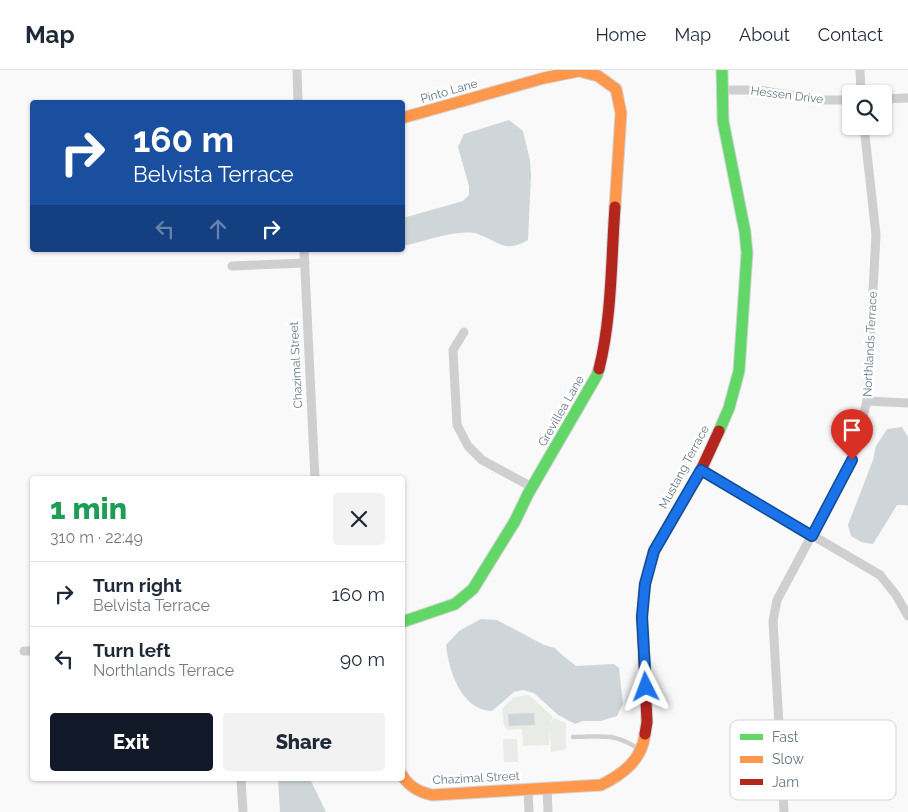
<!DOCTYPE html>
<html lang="en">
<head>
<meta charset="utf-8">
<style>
  :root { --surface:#fff; --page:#f2f2f3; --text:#1f2937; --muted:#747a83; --line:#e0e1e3; --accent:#111827 }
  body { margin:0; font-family:Raleway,sans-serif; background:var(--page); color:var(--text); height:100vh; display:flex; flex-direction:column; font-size:19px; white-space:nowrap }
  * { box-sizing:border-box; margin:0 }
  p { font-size:16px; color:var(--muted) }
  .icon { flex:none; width:28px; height:28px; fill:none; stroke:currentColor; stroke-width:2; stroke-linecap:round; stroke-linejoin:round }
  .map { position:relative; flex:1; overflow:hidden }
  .details { position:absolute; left:30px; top:406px; width:375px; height:305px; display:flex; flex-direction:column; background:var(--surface); border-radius:5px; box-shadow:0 1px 4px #0004 }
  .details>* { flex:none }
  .hud { position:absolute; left:30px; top:30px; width:375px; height:152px; border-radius:5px; box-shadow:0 1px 4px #0004; background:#1a4fa0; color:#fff; overflow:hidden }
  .tools { position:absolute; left:842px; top:15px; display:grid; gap:10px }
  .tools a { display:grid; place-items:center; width:50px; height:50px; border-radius:5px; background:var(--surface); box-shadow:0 1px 4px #0004; font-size:25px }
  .pin { position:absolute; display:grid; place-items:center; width:42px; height:42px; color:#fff; margin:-51px -21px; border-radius:50% 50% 50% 0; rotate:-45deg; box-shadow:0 0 5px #0007 }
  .pin .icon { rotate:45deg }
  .me { position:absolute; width:55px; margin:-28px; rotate:357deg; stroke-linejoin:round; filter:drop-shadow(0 0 4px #0008) }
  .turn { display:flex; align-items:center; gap:18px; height:105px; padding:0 20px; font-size:22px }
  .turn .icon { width:65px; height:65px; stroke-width:2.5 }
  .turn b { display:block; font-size:35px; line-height:42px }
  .lanes { display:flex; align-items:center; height:48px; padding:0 20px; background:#0003; justify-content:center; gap:25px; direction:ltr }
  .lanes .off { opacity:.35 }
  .round { display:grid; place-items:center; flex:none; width:52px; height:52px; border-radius:5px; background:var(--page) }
  .summary { display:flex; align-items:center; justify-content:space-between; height:85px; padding:0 20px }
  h1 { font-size:30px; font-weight:800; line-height:38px; color:#1e9e55 }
  .cta { display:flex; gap:10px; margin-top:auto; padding:10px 20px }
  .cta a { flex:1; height:58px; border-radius:5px; background:var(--accent); color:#fff; font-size:20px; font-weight:800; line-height:58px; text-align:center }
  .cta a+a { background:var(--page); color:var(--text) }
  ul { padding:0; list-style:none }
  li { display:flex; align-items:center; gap:15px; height:65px; padding:0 20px; border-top:1px solid var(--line) }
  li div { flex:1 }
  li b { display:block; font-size:19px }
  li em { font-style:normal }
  header { display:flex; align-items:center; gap:30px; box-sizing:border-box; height:70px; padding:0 25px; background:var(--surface); border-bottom:1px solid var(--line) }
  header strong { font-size:24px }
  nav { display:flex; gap:28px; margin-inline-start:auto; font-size:18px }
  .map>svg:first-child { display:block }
  .green { fill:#e8ebe6 }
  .water { fill:#ced6d9 }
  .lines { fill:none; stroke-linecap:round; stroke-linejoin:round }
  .fast-casing { stroke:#d5d6d7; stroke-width:13 }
  .slow-casing { stroke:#d5d6d7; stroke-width:13 }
  .jam-casing { stroke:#d5d6d7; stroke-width:13 }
  .lane { stroke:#cecfd0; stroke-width:4.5 }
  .street { stroke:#cecfd0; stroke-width:9 }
  .fast { stroke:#63d668; stroke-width:11 }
  .slow { stroke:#ff974d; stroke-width:11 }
  .jam { stroke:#b3261e; stroke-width:11 }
  .route-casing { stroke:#114b97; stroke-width:12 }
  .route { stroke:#1a73e8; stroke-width:9 }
  .labels { text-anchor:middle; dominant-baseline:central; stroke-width:5; stroke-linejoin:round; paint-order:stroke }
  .street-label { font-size:12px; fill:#657683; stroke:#fff }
  .key { fill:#fff; stroke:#d1d6da; stroke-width:1 }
  .key-label { font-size:14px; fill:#657683 }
</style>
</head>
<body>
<header>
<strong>Map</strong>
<nav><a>Home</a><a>Map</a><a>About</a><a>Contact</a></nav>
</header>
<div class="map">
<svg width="908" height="742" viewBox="0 0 908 742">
  <rect width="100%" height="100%" fill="#f9f9f9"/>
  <g class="green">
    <polygon points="529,625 553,647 550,653 554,648 566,653 566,679 551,682 550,658 549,675 523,676 522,659 508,660 504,655 502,639 514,627"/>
    <polygon points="503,669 517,669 518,692 504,692"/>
  </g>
  <g class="water">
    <path d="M509 50 523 61 530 90 531 105 528 170C504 184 499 171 478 164 457 158 424 172 403 176V148L463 131 469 125V116L458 77 464 64Z"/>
    <polygon points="902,357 908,367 908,436 906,435 897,435 873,474 861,472 851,466 848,455 873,390 876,376 887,359"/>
    <path d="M481 549 497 550 544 575 555 578 561 584 576 596 614 594 619 598 623 634 617 646 601 651H583L575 654 558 645 534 623 523 620 514 622 492 641C461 640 449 601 446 575L459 561Z"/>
    <polygon points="534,643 535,655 509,656 508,644"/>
    <polygon points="278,709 310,709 326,742 280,742"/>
  </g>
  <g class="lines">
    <defs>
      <g id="fast">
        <polyline points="719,361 729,338 739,301 747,183 745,162 723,51 722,0"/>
        <polyline points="402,552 455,534 473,519 515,451 528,424 597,305 599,299"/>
      </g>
      <g id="slow">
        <polyline points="402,48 544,8 579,1 598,6 616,19 621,43 615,137"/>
        <path d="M402 705C409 717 419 722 432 725L601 715C623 704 642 690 645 664"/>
      </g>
      <g id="jam">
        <path d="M599 299C612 247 611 191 615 137"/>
        <polyline points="645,664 647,652 642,547 645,514 654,481 701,400 719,361"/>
      </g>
    </defs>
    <use href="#fast" class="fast-casing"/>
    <use href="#slow" class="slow-casing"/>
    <use href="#jam" class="jam-casing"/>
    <path class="lane" d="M573 667C602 667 613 662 639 679"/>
    <g class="street">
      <polyline points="297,0 298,32"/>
      <polyline points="860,0 861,24"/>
      <polyline points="722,20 759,20 820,30 851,30"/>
      <polyline points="884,29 908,28"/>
      <polyline points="304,180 315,409"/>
      <polyline points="232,196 305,193"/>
      <polyline points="464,262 453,280 457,355 468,376 482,390 532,417"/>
      <polyline points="867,331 908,333"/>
      <polyline points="701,400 880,505 896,525 908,546"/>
      <polyline points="24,581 32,581"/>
      <polyline points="241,709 243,742"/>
      <polyline points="547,718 548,742"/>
      <polyline points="528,719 529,742"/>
      <polyline points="784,742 773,551 777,530 852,390 867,331 876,165 864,56"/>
    </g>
    <use href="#fast" class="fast"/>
    <use href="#slow" class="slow"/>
    <use href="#jam" class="jam"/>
  </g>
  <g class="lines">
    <defs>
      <polyline id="route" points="646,617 642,547 645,514 654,481 701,400 812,466 852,390"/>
    </defs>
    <use href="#route" class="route-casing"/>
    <use href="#route" class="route"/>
  </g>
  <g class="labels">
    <g class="street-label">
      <text transform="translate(449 21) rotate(-16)">Pinto Lane</text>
      <text transform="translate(787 25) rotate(7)">Hessen Drive</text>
      <text transform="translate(870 274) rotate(-87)">Northlands Terrace</text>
      <text transform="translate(296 295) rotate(-93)">Chazimal Street</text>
      <text transform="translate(561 341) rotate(-60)">Grevillea Lane</text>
      <text transform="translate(684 397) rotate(-62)">Mustang Terrace</text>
      <text transform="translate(476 708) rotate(-3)">Chazimal Street</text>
    </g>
  </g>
  <rect x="730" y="650" width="166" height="80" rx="8" class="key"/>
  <rect x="740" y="664" width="23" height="6" fill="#63d668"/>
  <rect x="740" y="686" width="23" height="7" fill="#ff974d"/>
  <rect x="740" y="709" width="23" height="6" fill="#b3261e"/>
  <g class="key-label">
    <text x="772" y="672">Fast</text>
    <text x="772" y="694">Slow</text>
    <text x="772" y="717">Jam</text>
  </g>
</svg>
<div class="tools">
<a><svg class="icon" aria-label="search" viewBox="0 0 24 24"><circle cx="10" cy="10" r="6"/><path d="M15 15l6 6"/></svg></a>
</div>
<div class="pin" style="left:852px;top:390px;background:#d93025"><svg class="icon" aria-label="arrive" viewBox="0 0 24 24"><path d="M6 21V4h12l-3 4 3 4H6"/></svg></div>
<svg class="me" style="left:646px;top:617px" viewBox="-20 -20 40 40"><path d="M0-17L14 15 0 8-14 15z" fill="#1a73e8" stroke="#fff" stroke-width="4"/></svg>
<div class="hud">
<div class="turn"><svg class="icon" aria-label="right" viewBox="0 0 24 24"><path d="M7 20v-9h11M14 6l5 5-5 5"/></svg><div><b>160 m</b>Belvista Terrace</div></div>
<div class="lanes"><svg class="icon off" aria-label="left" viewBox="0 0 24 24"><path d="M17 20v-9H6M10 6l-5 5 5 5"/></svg><svg class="icon off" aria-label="ahead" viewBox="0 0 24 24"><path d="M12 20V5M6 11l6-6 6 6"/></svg><svg class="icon" aria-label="right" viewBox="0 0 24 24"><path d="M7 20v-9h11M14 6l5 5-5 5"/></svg></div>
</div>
<section class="details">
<div class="summary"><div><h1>1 min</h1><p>310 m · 22:49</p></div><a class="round"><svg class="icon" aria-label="close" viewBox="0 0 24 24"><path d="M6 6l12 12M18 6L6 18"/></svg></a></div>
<ul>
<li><svg class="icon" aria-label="right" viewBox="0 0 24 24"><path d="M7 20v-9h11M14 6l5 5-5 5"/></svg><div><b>Turn right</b><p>Belvista Terrace</p></div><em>160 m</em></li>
<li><svg class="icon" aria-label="left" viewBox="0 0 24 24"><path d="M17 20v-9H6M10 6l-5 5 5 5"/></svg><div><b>Turn left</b><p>Northlands Terrace</p></div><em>90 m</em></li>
</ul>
<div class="cta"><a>Exit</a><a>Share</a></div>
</section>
</div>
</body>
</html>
